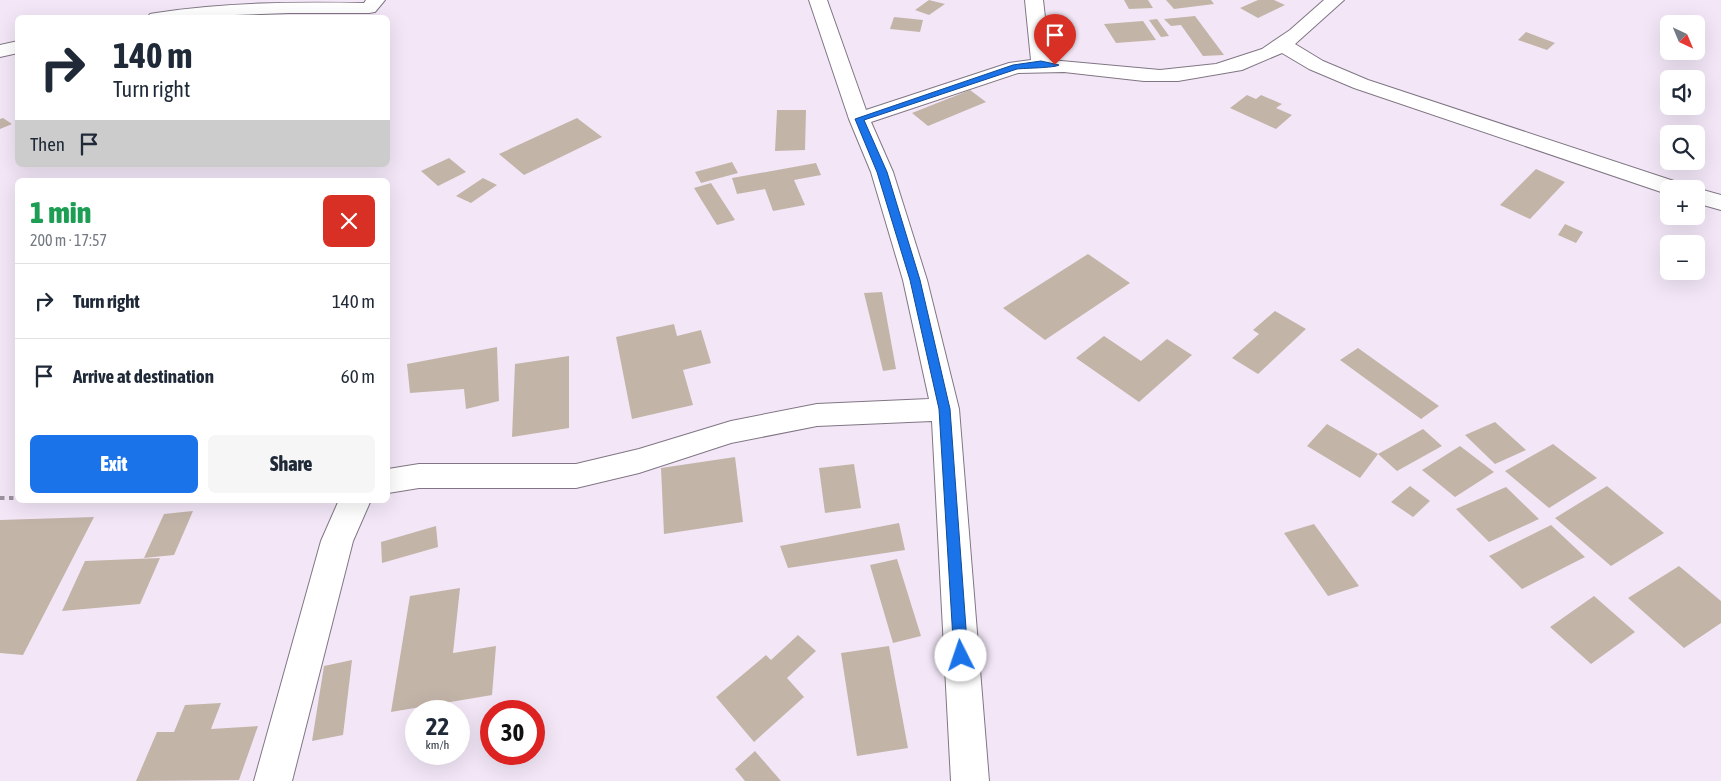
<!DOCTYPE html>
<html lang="en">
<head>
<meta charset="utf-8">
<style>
  :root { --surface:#fff; --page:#f6f6f7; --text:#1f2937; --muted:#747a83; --line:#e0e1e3; --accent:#1a73e8 }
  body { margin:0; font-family:"Asap Condensed",sans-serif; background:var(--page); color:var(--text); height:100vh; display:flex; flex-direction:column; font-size:19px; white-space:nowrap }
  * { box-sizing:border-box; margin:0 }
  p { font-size:16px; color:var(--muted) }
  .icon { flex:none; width:28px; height:28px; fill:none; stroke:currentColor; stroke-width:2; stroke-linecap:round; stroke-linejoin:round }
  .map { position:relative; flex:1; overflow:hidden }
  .details { position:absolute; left:15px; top:178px; width:375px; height:325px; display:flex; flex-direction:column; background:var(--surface); border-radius:8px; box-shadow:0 5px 20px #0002 }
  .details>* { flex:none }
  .top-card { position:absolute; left:15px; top:15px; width:375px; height:152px; border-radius:8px; box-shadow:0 5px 20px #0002; background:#fff; color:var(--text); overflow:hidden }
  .needle { width:32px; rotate:136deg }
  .controls { position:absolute; left:1660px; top:15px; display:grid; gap:10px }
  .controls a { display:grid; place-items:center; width:45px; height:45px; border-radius:8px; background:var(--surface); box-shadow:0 5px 20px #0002; font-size:25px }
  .speed { position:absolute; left:405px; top:700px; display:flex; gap:10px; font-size:25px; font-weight:700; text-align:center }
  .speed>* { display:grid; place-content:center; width:65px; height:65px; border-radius:50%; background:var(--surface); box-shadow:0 5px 20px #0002; line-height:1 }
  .speed small { font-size:12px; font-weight:400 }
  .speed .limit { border:8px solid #d22; background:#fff; color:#111 }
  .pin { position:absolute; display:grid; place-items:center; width:42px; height:42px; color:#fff; margin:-51px -21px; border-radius:50% 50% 50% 0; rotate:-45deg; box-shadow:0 0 5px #0007 }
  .pin .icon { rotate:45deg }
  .me { position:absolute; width:55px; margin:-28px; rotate:356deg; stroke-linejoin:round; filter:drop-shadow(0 0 4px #0008) }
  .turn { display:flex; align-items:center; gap:18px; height:105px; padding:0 15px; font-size:22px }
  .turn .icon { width:65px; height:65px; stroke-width:2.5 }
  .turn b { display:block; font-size:35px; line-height:42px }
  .then { display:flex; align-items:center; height:48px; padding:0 15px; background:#0003; gap:10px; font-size:19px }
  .round { display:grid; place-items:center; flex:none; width:52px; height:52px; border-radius:8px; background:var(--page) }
  .headline { display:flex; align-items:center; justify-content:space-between; height:85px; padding:0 15px }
  h1 { font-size:30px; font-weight:800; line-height:38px; color:#1e9e55 }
  .action { display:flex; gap:10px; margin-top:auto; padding:10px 15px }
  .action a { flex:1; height:58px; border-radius:8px; background:var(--accent); color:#fff; font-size:20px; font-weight:800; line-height:58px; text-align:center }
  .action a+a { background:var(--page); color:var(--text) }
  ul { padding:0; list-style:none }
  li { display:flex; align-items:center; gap:15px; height:75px; padding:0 15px; border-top:1px solid var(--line) }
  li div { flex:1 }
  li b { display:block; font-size:19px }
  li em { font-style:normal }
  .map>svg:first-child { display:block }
  .building { fill:#c3b4a8 }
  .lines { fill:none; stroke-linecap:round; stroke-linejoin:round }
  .minor-casing { stroke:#807684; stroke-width:2 }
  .path { stroke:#9b929e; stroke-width:4; stroke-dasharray:4.5 4.5; stroke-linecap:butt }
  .minor { fill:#fff; fill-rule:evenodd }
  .route { fill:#1a73e8; stroke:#114b97 }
</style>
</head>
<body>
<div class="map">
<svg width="1721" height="781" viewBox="0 0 1721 781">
  <rect width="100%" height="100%" fill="#f3e7f7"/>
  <g class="building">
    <polygon points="929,0 945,4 929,15 915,10"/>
    <polygon points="1124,0 1148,0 1153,8 1129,9"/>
    <polygon points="1166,0 1211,0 1214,4 1174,9"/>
    <polygon points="1258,0 1274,0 1285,5 1258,18 1240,8"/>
    <polygon points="1195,16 1224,55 1203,56 1181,25 1171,26 1164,19"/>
    <polygon points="894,17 923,20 920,32 890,29"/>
    <polygon points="1157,19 1169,36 1161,37 1149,20"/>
    <polygon points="1143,21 1156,40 1116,43 1104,24"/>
    <polygon points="1526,32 1555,43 1547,50 1518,40"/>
    <polygon points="970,90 986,102 928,126 912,113"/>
    <polygon points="1247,95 1256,99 1261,95 1282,104 1276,108 1292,115 1276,129 1230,108"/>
    <polygon points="777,110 806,110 805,150 775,151"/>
    <polygon points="3,118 12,124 0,129 0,119"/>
    <polygon points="577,118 602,137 524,175 499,154"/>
    <polygon points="449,158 466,172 438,186 421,171"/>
    <polygon points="732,162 738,173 701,183 695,172"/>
    <polygon points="816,163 821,175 794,180 805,205 773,211 765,189 737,194 732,178"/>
    <polygon points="1536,169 1565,182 1530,219 1500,205"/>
    <polygon points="483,178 497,185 471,203 456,196"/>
    <polygon points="711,183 735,220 717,225 694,188"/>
    <polygon points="1565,224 1583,232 1576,243 1558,235"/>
    <polygon points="1088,254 1130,283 1045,340 1003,308"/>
    <polygon points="882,292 896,369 883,371 864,293"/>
    <polygon points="1275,311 1306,329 1258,374 1232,358 1259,334 1253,330"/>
    <polygon points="674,324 677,336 701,330 711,363 683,370 693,405 632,419 616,337"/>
    <polygon points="1104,336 1141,361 1167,339 1192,355 1139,402 1076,358"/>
    <polygon points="497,347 499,401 466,409 464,389 410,393 407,364"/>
    <polygon points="1358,348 1439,406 1421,419 1340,360"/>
    <polygon points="569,356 569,428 512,437 515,364"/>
    <polygon points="1495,422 1526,450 1495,464 1465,435"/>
    <polygon points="1327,424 1378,454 1360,478 1307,446"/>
    <polygon points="1423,429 1442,446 1397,471 1378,454"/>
    <polygon points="1553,444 1597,478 1549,508 1505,471"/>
    <polygon points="1460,446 1494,472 1455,497 1422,470"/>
    <polygon points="735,457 743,522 664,534 661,468"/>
    <polygon points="854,464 861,508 825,513 819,468"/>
    <polygon points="1410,486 1430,501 1413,517 1391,502"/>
    <polygon points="1607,486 1664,533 1611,566 1555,518"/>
    <polygon points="1506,487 1539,519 1489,542 1456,509"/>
    <polygon points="193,511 174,555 144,558 164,514"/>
    <polygon points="94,517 23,655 0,653 0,520"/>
    <polygon points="899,523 905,550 788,568 780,546"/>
    <polygon points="1314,524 1359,586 1328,596 1284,533"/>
    <polygon points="1551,525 1585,557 1522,589 1489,556"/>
    <polygon points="436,526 438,547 382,563 381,542"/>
    <polygon points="160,558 140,604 62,611 85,561"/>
    <polygon points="897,559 921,636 893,643 870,565"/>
    <polygon points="1679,566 1721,601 1721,623 1684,648 1628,598"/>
    <polygon points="460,588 453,653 496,646 492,695 391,712 410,596"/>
    <polygon points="1594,596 1635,632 1591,664 1550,627"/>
    <polygon points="798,635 816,651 787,678 804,697 754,742 716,697 766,655 771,660"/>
    <polygon points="889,646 908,748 857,756 841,653"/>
    <polygon points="352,660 343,735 312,741 324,666"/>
    <polygon points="221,703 211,729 258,726 239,780 136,781 157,732 174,732 185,705"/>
    <polygon points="755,751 781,781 745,781 735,769"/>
  </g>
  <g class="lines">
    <defs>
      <g id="minor">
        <path d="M366 0H385L375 12 369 13H289L147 18 150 14 156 13C225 2 294 2 364 3Z"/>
        <polygon points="809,0 827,0 866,110 1009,63 1031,60 1025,0 1043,0 1050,60 1160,70 1216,64 1262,49 1290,30 1324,0 1344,0 1295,44 1323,61 1368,80 1683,184 1686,189 1669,189 1669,194 1667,194 1354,88 1309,69 1282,53 1242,70 1178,81 1144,81 1064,72 1018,73 871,122 893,172 927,280 959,409 989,781 951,781 932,421 817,426 731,443 639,473 576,488 419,488 388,493 388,469 419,464 576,464 639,449 731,421 817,404 929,399 903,280 871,172 849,119"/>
        <polygon points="18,41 18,53 0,57 0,45"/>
        <polygon points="1696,188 1721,195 1721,210 1696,203 1696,189 1693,189"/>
        <polygon points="339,500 371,500 353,541 292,781 254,781 321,541"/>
      </g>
    </defs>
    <use href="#minor" class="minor-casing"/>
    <polyline class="path" points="0,498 18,498"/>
    <use href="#minor" class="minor"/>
  </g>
  <path class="route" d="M1041 61 1059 65C1054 68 1026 68 1017 69L864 120 887 172 920 280 950 409 968 656 966 661 961 663 956 661 954 656 939 409 910 280 877 172 855 119 1013 65Z"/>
</svg>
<div class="controls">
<a><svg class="needle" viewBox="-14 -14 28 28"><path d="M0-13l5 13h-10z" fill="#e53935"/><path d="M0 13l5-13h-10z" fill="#747a83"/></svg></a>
<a><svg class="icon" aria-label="sound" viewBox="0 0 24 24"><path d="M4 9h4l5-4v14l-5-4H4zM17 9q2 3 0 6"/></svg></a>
<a><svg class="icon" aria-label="search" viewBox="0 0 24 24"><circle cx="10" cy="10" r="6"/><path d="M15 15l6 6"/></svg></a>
<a>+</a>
<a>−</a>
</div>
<div class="speed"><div>22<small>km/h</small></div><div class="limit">30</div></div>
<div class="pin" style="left:1055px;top:65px;background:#d93025"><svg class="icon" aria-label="arrive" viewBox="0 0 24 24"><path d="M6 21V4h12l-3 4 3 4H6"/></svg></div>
<svg class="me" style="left:961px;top:656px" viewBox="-20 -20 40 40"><circle r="19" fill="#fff"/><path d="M0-13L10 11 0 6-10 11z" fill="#1a73e8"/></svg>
<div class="top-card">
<div class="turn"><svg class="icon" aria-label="right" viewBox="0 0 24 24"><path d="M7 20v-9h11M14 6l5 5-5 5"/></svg><div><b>140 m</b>Turn right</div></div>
<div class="then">Then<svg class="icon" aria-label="arrive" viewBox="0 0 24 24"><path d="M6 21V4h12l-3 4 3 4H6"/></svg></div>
</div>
<section class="details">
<div class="headline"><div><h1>1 min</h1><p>200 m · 17:57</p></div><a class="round" style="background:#d93025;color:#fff"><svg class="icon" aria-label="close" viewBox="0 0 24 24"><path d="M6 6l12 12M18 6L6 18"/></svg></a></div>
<ul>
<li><svg class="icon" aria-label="right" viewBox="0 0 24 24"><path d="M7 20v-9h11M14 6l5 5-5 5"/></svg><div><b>Turn right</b></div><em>140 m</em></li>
<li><svg class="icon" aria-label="arrive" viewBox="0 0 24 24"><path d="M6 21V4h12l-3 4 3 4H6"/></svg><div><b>Arrive at destination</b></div><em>60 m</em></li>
</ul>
<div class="action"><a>Exit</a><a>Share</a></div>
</section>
</div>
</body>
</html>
